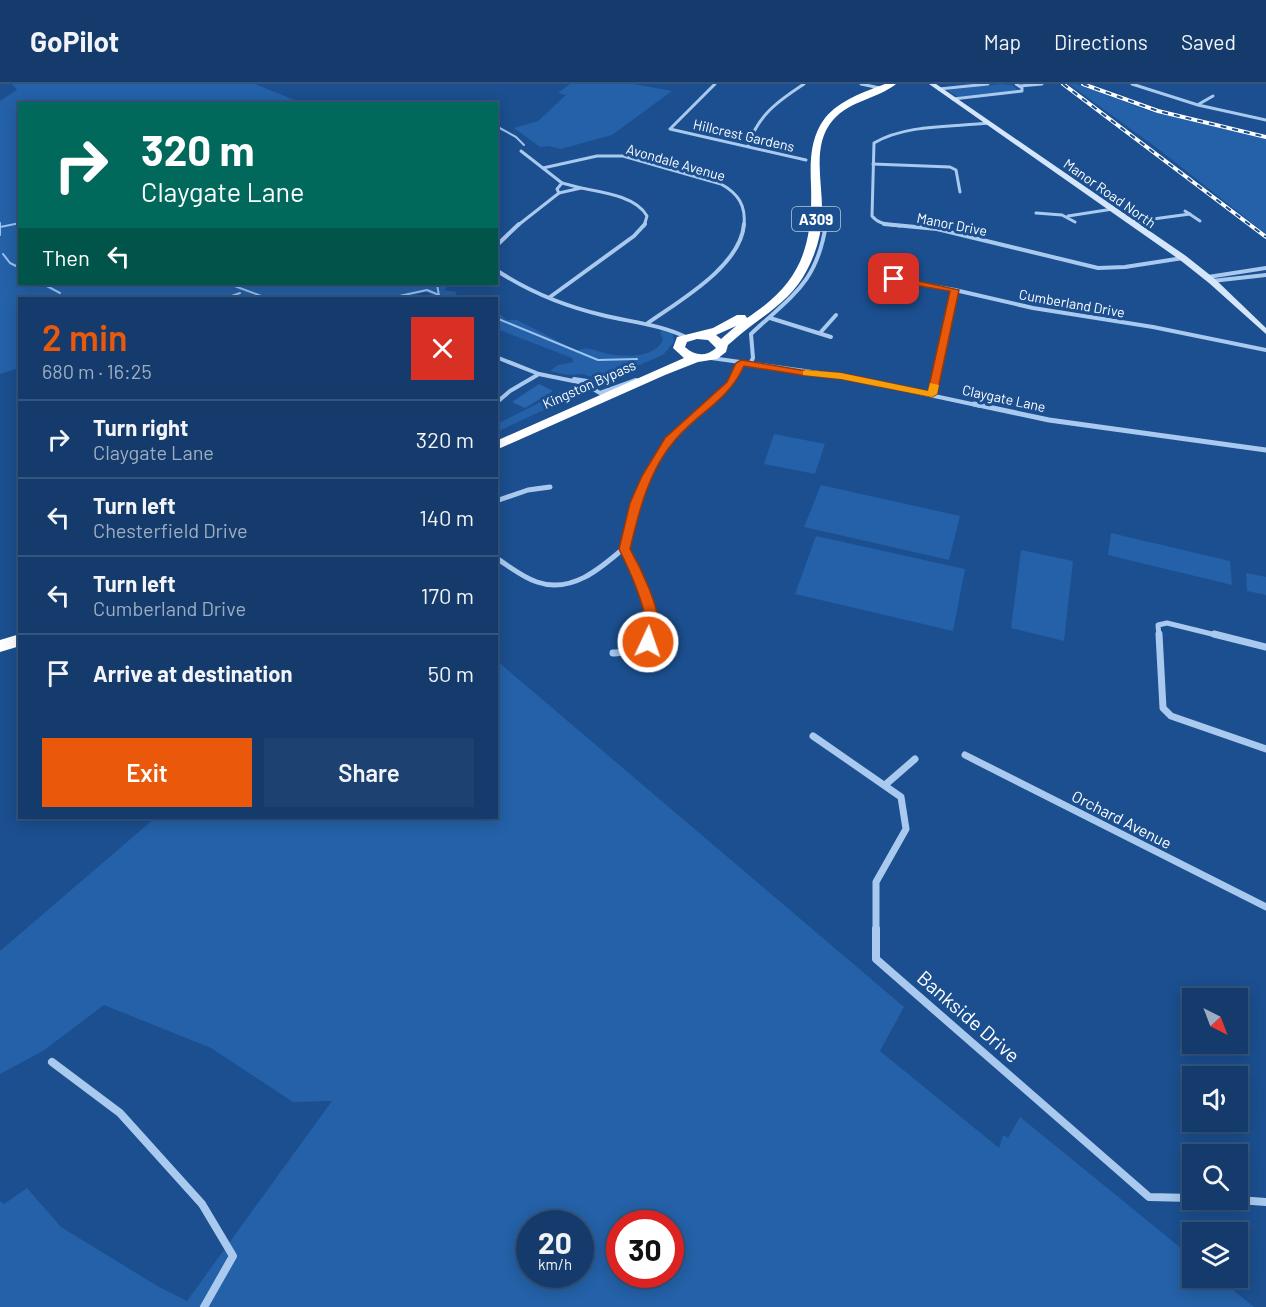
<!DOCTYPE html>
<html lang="en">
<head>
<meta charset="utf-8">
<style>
  :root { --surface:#143b6b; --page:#1d4271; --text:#f1f3f6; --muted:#9dadc1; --line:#33557e; --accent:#ea580c }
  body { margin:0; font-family:Barlow,sans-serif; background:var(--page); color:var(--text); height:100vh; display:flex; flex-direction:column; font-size:22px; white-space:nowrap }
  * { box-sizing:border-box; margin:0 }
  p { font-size:20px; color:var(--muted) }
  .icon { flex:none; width:33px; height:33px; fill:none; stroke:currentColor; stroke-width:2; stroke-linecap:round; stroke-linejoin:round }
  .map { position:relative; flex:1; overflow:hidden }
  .details { position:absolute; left:18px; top:213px; width:480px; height:522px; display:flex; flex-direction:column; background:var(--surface); border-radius:0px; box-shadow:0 3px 15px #0003,0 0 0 2px var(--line) }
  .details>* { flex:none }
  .guide { position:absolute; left:18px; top:18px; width:480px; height:183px; border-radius:0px; box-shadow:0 3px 15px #0003,0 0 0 2px var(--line); background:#00695c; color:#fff; overflow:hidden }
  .needle { width:39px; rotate:138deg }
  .controls { position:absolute; left:1182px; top:904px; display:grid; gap:12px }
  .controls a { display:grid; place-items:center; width:66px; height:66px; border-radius:0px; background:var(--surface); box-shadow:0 3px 15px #0003,0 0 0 2px var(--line); font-size:30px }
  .speed { position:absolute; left:516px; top:1126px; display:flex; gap:12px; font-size:30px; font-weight:700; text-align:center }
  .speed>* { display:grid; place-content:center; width:78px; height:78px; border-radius:50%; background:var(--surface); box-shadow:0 3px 15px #0003,0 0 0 2px var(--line); line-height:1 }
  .speed small { font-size:15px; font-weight:400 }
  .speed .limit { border:9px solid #d22; background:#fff; color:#111 }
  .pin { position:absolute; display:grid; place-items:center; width:51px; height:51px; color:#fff; margin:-26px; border-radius:12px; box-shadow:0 3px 9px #0006 }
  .me { position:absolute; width:66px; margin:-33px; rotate:3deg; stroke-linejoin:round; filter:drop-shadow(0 0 4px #0008) }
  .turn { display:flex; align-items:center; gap:21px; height:126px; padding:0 24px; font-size:27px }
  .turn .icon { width:78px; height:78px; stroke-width:2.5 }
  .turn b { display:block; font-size:42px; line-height:51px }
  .then { display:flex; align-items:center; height:57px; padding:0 24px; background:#0003; gap:12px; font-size:22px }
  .round { display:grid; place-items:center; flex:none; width:63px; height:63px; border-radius:0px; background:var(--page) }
  .summary { display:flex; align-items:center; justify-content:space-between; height:102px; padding:0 24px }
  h1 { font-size:36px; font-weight:600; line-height:45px; color:var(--accent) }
  .cta { display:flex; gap:12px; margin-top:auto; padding:12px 24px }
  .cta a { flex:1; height:69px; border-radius:0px; background:var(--accent); color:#fff; font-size:24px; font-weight:600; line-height:69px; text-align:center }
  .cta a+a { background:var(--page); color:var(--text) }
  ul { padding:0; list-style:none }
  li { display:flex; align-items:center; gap:18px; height:78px; padding:0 24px; border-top:2px solid var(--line) }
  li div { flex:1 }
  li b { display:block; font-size:22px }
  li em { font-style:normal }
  header { display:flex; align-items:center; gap:36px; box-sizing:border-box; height:84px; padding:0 30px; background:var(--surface); border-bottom:2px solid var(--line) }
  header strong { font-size:28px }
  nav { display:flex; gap:33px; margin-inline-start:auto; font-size:21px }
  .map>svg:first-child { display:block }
  .green { fill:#2461a8; fill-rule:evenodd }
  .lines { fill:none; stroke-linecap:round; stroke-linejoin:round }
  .stream { stroke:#9cc4f0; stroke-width:2 }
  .building { fill:#2a66ad }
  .street-far4 { stroke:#a9c9ee; stroke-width:3 }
  .street-far3 { stroke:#a9c9ee; stroke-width:4 }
  .street-far2 { stroke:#a9c9ee; stroke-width:5 }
  .street-far1 { stroke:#a9c9ee; stroke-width:7 }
  .street { stroke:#a9c9ee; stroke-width:8 }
  .secondary { fill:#d6e6fa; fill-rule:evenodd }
  .highway { fill:#fff; fill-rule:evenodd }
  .rail-casing { stroke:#fff; stroke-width:4 }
  .rail { stroke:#1b4f8f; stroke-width:2; stroke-dasharray:6; stroke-linecap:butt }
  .route { fill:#ea580c; stroke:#983908; stroke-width:1.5 }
  .slow { fill:#f59e0b }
  .labels { text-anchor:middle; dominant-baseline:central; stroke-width:6; stroke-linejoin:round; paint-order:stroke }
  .far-street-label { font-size:14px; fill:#fff; stroke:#1b4f8f }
  .shield { fill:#1b4f8f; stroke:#bbcadd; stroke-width:1.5 }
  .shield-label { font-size:15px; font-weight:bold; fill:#fff }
  .street-label { font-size:16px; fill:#fff; stroke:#1b4f8f }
  .near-street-label { font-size:20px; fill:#fff; stroke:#1b4f8f }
</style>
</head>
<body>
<header>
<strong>GoPilot</strong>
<nav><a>Map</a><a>Directions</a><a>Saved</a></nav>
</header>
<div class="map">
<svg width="1266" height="1223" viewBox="0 0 1266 1223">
  <rect width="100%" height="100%" fill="#1b4f8f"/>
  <g class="green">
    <polygon points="12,0 255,0 302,19 20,20 20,200 451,200 444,206 457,208 454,213 456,214 438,214 426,208 403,214 20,214 19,284 0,290 0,17 17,6"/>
    <polygon points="570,0 634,0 672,7 612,51 561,65 548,62 540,63 514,44 538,37 566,11 558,9"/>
    <polygon points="1001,0 1012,1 1018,6 958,13 947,6"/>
    <polygon points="1069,0 1077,0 1149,27 1266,55 1266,150 1157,64"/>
    <path d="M500 230 506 236H517L577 267C589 261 596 268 608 270 627 273 654 274 663 256L660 248 663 246 673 249 674 258 663 271 609 294 599 295 582 290 568 291 550 287 558 281 573 278 572 274 497 245 496 231Z"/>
    <polygon points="574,301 584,305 582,308 497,348 497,340"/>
    <polygon points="774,350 825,360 815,390 764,380"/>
    <polygon points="821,401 960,432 949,476 804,443"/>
    <polygon points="1111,449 1230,477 1232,501 1108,471"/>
    <polygon points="816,452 965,485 953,547 795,510"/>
    <polygon points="1021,466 1073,477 1064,557 1011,544"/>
    <polygon points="1246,489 1266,493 1266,511 1247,507"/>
    <path d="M497 577 904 923 880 967 999 1064 1003 1051 1008 1054 1020 1033 1192 1173V1194H1218L1254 1223H0V1117L4 1120 27 1104 61 1143 159 1203 187 1217 332 1017 293 1018 211 964 104 921 43 967 0 990V867L155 734H496ZM530 1140H580V1191H530ZM620 1140H670V1191H620Z"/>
  </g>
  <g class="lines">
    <g class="stream">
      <polyline points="496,42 516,53 524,61"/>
      <polyline points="0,139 0,151"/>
      <polyline points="0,143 20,139"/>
      <polyline points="3,170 10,179 20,184"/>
      <polyline points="43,200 60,209"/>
      <polyline points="229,200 267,214"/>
      <polyline points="437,200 439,212 451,214"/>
      <polyline points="226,214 240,209"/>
      <polyline points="390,214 427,206 439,211"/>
      <polyline points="496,234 598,276 637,275"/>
    </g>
  </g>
  <polygon class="building" points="539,300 553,307 525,324 512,318"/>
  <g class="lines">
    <g class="street-far4">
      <polyline points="715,0 670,45 806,76"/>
      <polyline points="861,0 880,4"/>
      <polyline points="1132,0 1198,21 1266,36"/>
      <polyline points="1020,2 1042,0"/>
      <polyline points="939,5 988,0"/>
      <polyline points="953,15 1022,7 1022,4 1016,0"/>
      <polyline points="1199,20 1213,12"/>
      <path d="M748 62C758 31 778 17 804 0"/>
      <polyline points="521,67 562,99"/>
      <polyline points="873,80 950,83 956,86 960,108"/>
      <path d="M543 84 597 72H623L721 100C739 110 746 122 744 142"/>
      <polygon points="562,99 581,104 559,109 557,105"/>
      <path d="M581 104C601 108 636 112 647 132L644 142"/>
      <polyline points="1185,127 1200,137"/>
      <polyline points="1036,129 1062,131 1075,138"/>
      <polyline points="1068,132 1113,125"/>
      <polyline points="1131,138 1190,130"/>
      <polyline points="517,142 559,109"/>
      <polyline points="826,142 827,137"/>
      <path d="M900 142C889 140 879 141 872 132L874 59C906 40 953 43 989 39"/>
    </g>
    <g class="street-far3">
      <polyline points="884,140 937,145 1098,184 1125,183 1183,174"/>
      <polyline points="496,162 519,140"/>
      <path d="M496 186C528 207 564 222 602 231 630 238 659 240 686 253"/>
      <polyline points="874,192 955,206 1033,224 1153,243 1266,266"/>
      <polyline points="1208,193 1266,184"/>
      <polyline points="1212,197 1266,191"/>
      <polyline points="550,213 634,152 645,140"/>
      <polyline points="770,234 831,253"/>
      <path d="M648 239C679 217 741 182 744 140"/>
      <polyline points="820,249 836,231"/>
      <polyline points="496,273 539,290"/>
      <polyline points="711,274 841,292 981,322"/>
      <path d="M750 280 753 274 751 250C791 212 817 200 826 140"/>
      <polyline points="574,295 607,300"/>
      <polyline points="932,310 955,206"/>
      <polyline points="496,319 510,307 539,290 583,299 600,309 636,296"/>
      <polyline points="709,322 729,301 741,279"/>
    </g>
    <g class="street-far2">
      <polyline points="974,320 1049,336 1266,366"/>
      <polyline points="496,417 528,406 550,403"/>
      <path d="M496 474C509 482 522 493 537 498 571 510 600 485 624 464"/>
      <path d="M649 552C660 523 631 491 625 465 623 457 629 443 631 434 649 376 665 359 710 320"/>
      <polyline points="1159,552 1158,541 1167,539 1220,552"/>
    </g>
    <g class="street-far1">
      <polyline points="1159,550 1163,624 1171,632 1266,665"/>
      <polyline points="1214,550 1266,563"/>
      <path d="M613 569C630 568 642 568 649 550"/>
      <polyline points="813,652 901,713 906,745 876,798 876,847"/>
      <polyline points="965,671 1266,823"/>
      <polyline points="885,701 915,675"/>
    </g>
    <g class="street">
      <polyline points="876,845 876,875 1149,1113 1192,1114"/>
      <polyline points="52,978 120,1029 202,1120 233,1172 204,1223"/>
      <polyline points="1238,1116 1266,1118"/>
    </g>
    <polygon class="secondary" points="929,0 936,0 1186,172 1215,195 1266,244 1266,250 1209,199 1180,176"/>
    <g class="highway">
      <path d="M885 0H896C877 15 851 16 833 36 811 61 823 99 822 129 822 149 816 169 807 186 791 218 760 233 735 255L728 261 726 268 717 275 698 278 665 291 496 366V357L684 274 673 264 677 253 713 244 737 231H745L747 234C801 199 813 163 811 101 810 77 810 54 825 34 840 16 864 8 885 0ZM736 242 721 255 716 251ZM697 255 708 256 716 264C706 273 695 272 685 263L687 258Z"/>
      <polygon points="20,550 20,562 0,568 0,556"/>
    </g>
    <defs>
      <g id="rail">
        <polyline points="1063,0 1266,153"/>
        <polyline points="1083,0 1158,27 1266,53"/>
      </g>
    </defs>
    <use href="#rail" class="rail-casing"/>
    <use href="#rail" class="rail"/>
  </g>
  <path class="route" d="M894 192 959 206 937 310 932 313 841 295 801 291 744 282C728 317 699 328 676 355 649 385 639 427 630 465 641 484 659 522 659 544 659 550 655 557 653 562H644L642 558C643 554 646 549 646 545 647 524 628 483 619 465L630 419 642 392 665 354 727 298 736 279 741 276 801 286 841 289 928 307 950 207 891 197 890 195Z"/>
  <polygon class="slow" points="806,286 841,289 928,307 930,299 939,301 937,310 932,313 841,295 803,291 803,287"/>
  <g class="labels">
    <g class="far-street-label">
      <text transform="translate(744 51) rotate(13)">Hillcrest Gardens</text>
      <text transform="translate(676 78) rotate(16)">Avondale Avenue</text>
      <text transform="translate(1110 109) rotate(35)">Manor Road North</text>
      <text transform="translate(952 140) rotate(11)">Manor Drive</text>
      <text transform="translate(1072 219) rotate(10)">Cumberland Drive</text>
      <text transform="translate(589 300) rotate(-24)">Kingston Bypass</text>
      <text transform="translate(1004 314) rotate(12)">Claygate Lane</text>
    </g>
    <rect class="shield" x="792" y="123" width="48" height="24" rx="4.5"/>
    <g class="shield-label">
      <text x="816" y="135">A309</text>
    </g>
    <g class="street-label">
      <text transform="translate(1122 735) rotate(27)">Orchard Avenue</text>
    </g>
    <g class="near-street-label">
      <text transform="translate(969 932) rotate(41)">Bankside Drive</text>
    </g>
  </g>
</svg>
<div class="controls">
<a><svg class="needle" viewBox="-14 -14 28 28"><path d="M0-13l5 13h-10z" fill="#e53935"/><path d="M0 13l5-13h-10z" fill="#9dadc1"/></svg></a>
<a><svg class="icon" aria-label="sound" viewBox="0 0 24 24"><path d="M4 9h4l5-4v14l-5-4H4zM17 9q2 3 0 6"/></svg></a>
<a><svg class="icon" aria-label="search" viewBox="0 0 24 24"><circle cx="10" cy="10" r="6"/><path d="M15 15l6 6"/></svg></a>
<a><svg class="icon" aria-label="layers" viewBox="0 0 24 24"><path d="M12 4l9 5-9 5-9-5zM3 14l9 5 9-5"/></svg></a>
</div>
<div class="speed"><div>20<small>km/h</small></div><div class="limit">30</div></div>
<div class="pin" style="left:894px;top:195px;background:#d93025"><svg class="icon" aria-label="arrive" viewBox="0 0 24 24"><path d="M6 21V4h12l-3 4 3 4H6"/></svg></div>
<svg class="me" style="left:648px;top:558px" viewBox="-20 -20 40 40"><circle r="17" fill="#ea580c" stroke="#fff" stroke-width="3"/><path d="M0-11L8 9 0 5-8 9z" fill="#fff"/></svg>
<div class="guide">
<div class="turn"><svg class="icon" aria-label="right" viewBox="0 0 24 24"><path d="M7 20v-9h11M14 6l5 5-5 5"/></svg><div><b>320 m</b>Claygate Lane</div></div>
<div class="then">Then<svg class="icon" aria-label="left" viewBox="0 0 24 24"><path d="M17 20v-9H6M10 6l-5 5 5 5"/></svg></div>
</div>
<section class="details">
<div class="summary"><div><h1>2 min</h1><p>680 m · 16:25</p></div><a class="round" style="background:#d93025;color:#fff"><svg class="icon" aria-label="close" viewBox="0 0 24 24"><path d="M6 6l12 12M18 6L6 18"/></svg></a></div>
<ul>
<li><svg class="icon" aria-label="right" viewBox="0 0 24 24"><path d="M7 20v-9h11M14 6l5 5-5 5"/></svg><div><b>Turn right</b><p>Claygate Lane</p></div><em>320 m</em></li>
<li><svg class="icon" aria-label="left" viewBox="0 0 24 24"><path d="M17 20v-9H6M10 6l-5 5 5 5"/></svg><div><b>Turn left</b><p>Chesterfield Drive</p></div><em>140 m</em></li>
<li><svg class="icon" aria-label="left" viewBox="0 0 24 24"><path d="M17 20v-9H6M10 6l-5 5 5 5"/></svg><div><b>Turn left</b><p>Cumberland Drive</p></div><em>170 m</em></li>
<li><svg class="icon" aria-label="arrive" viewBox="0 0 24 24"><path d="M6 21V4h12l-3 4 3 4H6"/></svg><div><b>Arrive at destination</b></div><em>50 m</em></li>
</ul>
<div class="cta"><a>Exit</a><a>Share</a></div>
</section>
</div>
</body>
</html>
